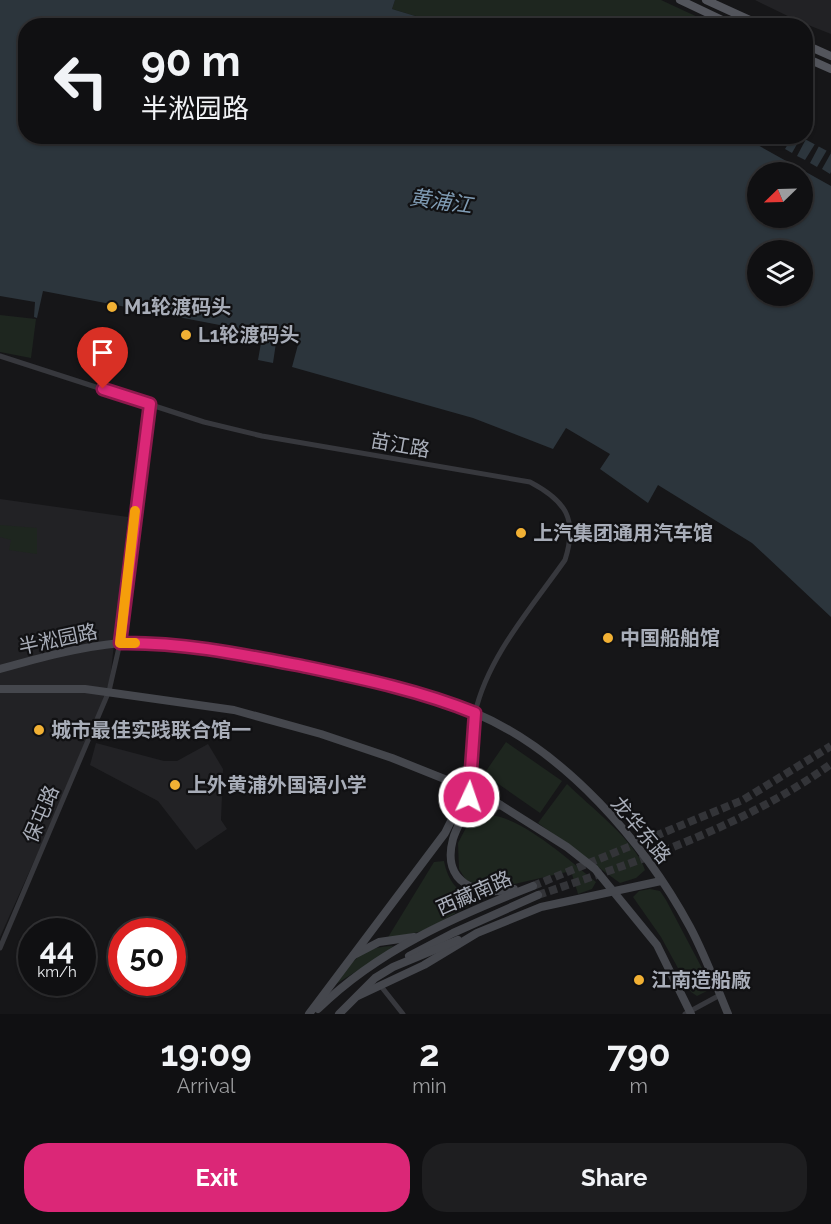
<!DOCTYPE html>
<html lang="en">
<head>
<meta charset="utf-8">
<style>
  :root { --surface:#101012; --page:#1e1e20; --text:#f1f3f6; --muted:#9c9d9f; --line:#303032; --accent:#db2777 }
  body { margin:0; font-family:Raleway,"Noto Sans SC",sans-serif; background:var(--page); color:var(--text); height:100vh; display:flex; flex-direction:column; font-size:22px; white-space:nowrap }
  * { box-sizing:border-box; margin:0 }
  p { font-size:20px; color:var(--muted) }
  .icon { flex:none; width:33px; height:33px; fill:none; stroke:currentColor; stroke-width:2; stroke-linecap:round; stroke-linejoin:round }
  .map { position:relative; height:1014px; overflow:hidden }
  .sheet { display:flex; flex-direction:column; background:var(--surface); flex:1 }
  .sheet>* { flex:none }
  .banner { position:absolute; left:18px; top:18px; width:795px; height:126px; border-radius:24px; box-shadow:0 2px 4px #0004,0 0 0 2px var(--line); background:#101012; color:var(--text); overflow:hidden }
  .needle { width:39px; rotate:247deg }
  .fabs { position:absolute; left:747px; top:162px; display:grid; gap:12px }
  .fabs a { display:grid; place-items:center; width:66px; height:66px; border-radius:50%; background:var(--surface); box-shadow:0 2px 4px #0004,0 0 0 2px var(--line); font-size:30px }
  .speed { position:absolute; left:18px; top:918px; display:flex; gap:12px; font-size:30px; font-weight:700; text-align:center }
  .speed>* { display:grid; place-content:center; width:78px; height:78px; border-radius:50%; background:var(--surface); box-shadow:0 2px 4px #0004,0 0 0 2px var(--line); line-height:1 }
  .speed small { font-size:15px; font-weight:400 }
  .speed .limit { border:9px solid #d22; background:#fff; color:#111 }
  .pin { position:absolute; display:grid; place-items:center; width:51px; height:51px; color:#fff; margin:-62px -26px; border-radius:50% 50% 50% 0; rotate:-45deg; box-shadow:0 0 6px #0007 }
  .pin .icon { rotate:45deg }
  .me { position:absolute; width:66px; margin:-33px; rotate:3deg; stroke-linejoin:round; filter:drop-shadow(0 0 4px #0008) }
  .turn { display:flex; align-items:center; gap:21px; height:126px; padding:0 24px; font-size:27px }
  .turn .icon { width:78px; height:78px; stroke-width:2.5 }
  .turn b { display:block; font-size:42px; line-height:51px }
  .eta { display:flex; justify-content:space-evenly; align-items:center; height:102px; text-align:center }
  .eta b { font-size:36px; font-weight:700; line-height:42px }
  .button { display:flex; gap:12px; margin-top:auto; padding:12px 24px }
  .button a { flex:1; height:69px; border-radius:24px; background:var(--accent); color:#fff; font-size:24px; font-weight:700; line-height:69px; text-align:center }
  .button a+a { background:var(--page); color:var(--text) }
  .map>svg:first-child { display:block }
  .built { fill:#222225 }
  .green { fill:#1e261f }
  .water { fill:#2c353c; fill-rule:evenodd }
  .pier { fill:#161618 }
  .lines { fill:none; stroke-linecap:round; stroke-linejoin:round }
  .secondary-tunnel { stroke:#333438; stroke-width:8; stroke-dasharray:8 4; stroke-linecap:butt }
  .street { stroke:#37383d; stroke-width:5 }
  .secondary { stroke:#45474d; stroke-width:8 }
  .primary { stroke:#53555c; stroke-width:8 }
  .route-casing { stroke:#8e194d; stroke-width:15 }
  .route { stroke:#db2777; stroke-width:10 }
  .slow { stroke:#f59e0b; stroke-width:10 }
  .poi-dot { fill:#f2b134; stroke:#111113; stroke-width:2 }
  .labels { text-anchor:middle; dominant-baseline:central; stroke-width:4.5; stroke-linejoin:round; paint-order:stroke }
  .poi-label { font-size:20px; font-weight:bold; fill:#a8adb8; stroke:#111113; text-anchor:start }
  .street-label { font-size:20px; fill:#a8adb8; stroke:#111113 }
  .water-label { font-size:21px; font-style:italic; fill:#7f9bb3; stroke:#111113 }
</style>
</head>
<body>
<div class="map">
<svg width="831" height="1014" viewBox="0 0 831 1014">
  <rect width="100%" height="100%" fill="#161618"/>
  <g class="built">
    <polygon points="755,0 831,0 831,34 798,21"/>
    <polygon points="0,499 128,517 110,680 89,739 0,937"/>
    <polygon points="96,743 164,761 177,761 208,744 223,769 221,820 227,829 196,850 158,801 90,765"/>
  </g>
  <g class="green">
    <polygon points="395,0 661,0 715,25 445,25 392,9"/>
    <polygon points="0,315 36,319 31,358 0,352"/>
    <polygon points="0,525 37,528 37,554 9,550 11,540 0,537"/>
    <polygon points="506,742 562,781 540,813 484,774"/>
    <path d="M567 784C589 806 636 841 645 870L636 878 620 883 538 823Z"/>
    <path d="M488 815C521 816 570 861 596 882L592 889 578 894 571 871 488 890 466 880 459 869 458 843 468 824 473 826Z"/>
    <path d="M444 861C448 882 459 895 480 900L423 931 387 939 434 862Z"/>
    <polygon points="650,889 660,891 666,900 704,972 707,991 697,996 691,992 661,937 633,897 639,891"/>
    <path d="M393 946 389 951 336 984C353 960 361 947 393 946Z"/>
  </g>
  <path class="water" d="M0 0H395L392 9 445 25 26 26V136L801 137 831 153V617L752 543 658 485 648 503 600 469 610 454 566 428 553 449 473 418 292 367 299 341 277 336 273 363 258 360 261 343 266 344 267 334 43 291 37 318 34 317 35 302 0 296ZM758 172H802V218H758ZM758 250H802V296H758Z"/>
  <polygon class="pier" points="748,137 767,139 769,137 776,137 773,142 780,146 786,137 792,137 785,149 792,153 801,137 806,139 797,156 805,160 815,144 819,146 810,163 817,167 827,150 831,153 822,169 830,174 831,172 831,186 747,139"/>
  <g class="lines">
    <g class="secondary-tunnel">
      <polyline points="533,886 743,800 831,746"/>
      <path d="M538 895C639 861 743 827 831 764"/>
    </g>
    <g class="street">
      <path d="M0 356 204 422 262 436 530 482C566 501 578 519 565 560 532 607 488 656 475 713"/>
      <polyline points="0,948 109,691 120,643 150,404"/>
      <polyline points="380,985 403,1014"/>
      <polyline points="685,1014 720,995"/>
    </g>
    <g class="secondary">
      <path d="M0 669C39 658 79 647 120 643 136 642 153 644 170 645 215 649 259 658 304 667 361 678 421 689 475 713 565 751 644 842 690 927 705 955 716 985 728 1014"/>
      <polyline points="0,689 85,689 234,710 321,734 392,758 447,780 469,785 567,847 595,869 657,945 691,1014"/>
      <path d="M475 713C473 742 473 772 468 800 466 815 457 825 453 839 441 883 477 897 514 889"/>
      <polyline points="466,813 500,805"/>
      <polyline points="354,955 379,942 414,937"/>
      <polyline points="409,956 453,933 538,895"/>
      <polyline points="358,996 424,965 477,933 541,907 661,881"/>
      <path d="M318 1009C378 950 456 916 533 886"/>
      <polyline points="309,1014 445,833 469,785"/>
      <polyline points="339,1014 375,978 393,967 458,940"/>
    </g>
    <g class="primary">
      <polyline points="680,0 735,26"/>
      <polyline points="706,0 763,26"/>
      <polyline points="806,45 831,56"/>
      <polyline points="806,58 831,69"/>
    </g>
  </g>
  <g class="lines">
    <defs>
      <path id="route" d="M103 389 150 404 120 643C184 642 245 655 307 667 364 679 421 691 475 713L469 797"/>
    </defs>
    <use href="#route" class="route-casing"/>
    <use href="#route" class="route"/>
    <polyline class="slow" points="135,643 120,643 135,511"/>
  </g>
  <g class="poi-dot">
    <circle cx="112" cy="307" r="6"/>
    <circle cx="186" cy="335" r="6"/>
    <circle cx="521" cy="533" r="6"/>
    <circle cx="608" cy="638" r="6"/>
    <circle cx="39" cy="730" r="6"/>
    <circle cx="175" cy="785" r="6"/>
    <circle cx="639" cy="980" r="6"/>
  </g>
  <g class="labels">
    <g class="poi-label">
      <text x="124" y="307">M1轮渡码头</text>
      <text x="198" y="335">L1轮渡码头</text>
      <text x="533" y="533">上汽集团通用汽车馆</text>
      <text x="620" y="638">中国船舶馆</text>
      <text x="51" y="730">城市最佳实践联合馆一</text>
      <text x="187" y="785">上外黄浦外国语小学</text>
      <text x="651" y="980">江南造船廠</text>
    </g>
    <g class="street-label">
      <text transform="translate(400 445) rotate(10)">苗江路</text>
      <text transform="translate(58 639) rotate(-12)">半淞园路</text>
      <text transform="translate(41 814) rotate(-67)">保屯路</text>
      <text transform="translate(641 830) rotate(50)">龙华东路</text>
      <text transform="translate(474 893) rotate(-24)">西藏南路</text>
    </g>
    <g class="water-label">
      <text transform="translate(441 201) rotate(8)">黄浦江</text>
    </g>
  </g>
</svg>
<div class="fabs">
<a><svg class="needle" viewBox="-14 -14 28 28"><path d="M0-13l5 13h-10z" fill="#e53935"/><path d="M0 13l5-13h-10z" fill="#9c9d9f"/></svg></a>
<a><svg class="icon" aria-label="layers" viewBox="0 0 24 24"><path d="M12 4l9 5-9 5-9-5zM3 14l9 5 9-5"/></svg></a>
</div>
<div class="speed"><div>44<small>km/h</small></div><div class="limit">50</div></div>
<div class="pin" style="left:103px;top:389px;background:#d93025"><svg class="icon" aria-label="arrive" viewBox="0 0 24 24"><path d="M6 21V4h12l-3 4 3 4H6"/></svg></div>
<svg class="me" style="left:469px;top:797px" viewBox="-20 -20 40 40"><circle r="17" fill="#db2777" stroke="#fff" stroke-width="3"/><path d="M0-11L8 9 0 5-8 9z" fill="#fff"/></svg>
<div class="banner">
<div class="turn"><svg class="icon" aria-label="left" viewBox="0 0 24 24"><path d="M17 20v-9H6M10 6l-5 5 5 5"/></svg><div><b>90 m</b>半淞园路</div></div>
</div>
</div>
<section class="sheet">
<div class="eta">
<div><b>19:09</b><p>Arrival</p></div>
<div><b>2</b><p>min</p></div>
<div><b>790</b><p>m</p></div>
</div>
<div class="button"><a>Exit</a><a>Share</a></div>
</section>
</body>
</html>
